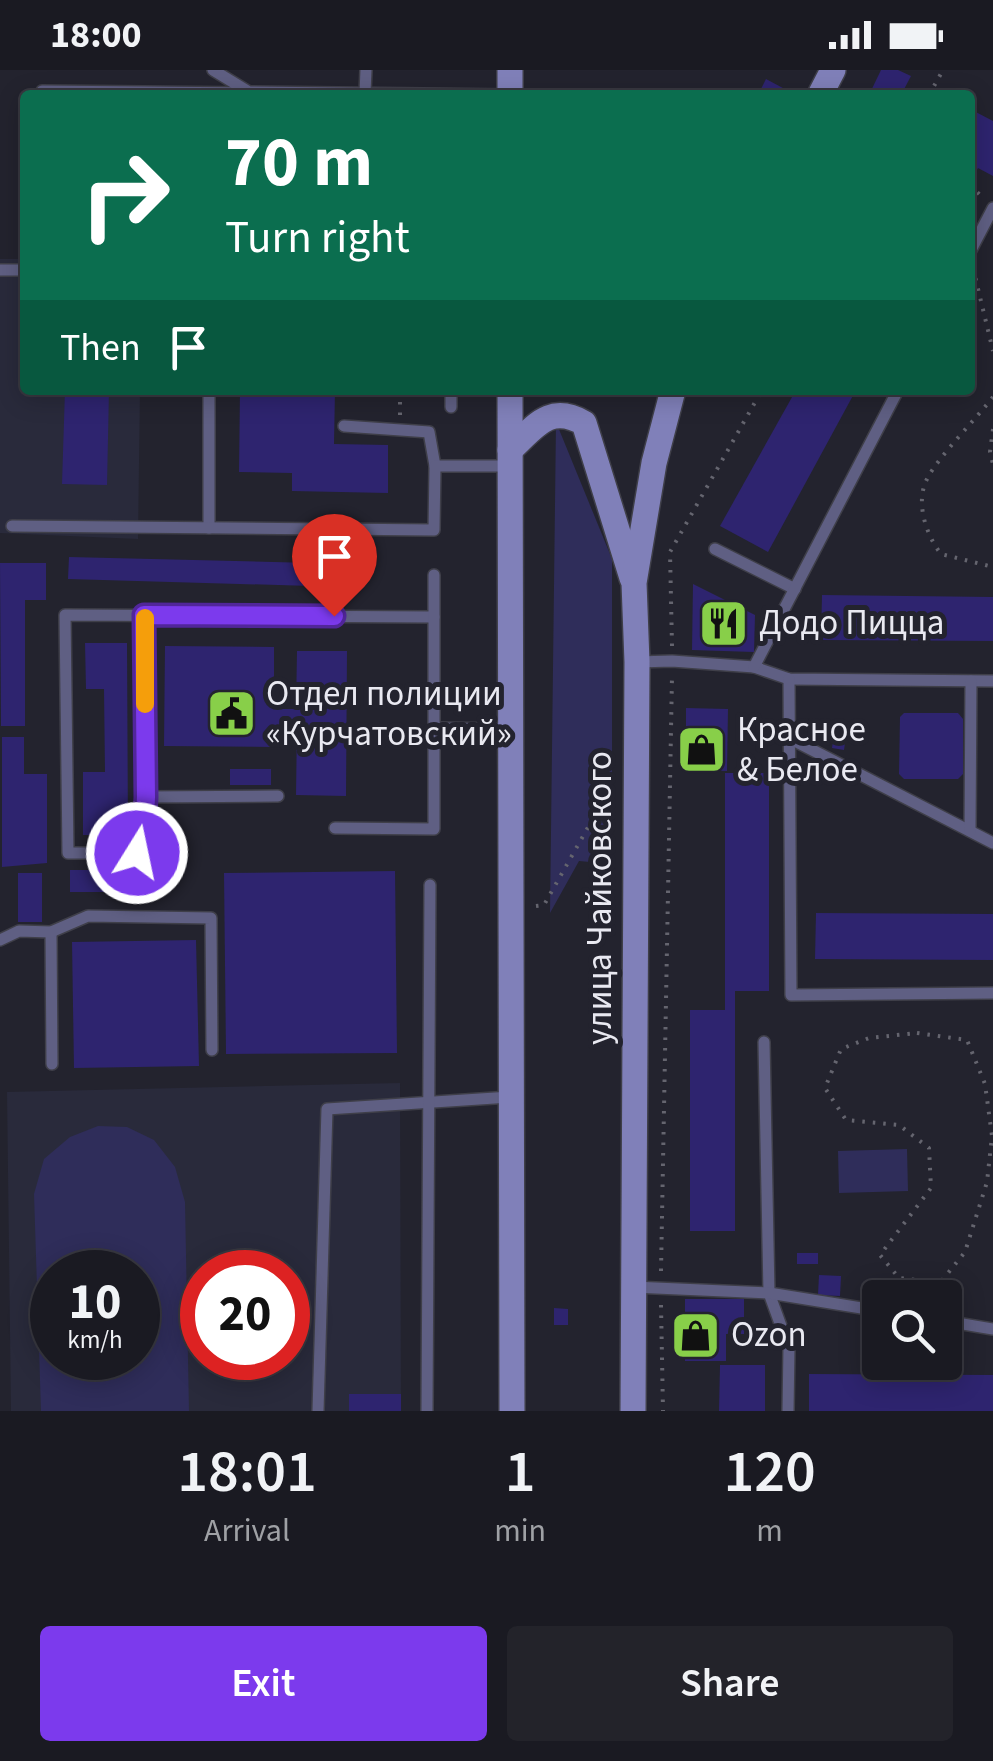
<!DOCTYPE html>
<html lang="en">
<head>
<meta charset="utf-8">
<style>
  :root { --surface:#1a1a22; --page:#23232a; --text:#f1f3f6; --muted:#9fa1a5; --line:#383840; --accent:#7c3aed }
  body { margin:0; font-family:"Source Sans 3",sans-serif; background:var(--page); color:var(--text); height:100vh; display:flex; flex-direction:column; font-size:38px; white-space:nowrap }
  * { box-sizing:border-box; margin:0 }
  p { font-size:32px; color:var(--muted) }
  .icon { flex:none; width:55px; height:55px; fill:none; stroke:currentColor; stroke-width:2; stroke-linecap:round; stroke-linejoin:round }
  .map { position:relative; height:1341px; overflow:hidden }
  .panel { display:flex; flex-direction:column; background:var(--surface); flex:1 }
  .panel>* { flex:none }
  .hud { position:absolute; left:20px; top:20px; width:955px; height:305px; border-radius:10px; box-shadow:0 5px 25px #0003,0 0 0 2px var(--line); background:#0b6e4f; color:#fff; overflow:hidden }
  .tools { position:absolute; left:862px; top:1210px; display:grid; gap:20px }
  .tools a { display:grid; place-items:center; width:100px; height:100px; border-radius:10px; background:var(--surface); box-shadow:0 5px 25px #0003,0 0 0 2px var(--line); font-size:50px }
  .speed { position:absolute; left:30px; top:1180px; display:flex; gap:20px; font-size:50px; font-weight:700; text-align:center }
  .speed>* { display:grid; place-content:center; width:130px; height:130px; border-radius:50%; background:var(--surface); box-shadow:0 5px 25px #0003,0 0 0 2px var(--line); line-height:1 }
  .speed small { font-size:25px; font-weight:400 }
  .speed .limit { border:15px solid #d22; background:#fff; color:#111 }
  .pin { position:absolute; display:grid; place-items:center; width:85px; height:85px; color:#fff; margin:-102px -42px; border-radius:50% 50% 50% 0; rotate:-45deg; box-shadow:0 0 10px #0007 }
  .pin .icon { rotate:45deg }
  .me { position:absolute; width:110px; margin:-55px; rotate:10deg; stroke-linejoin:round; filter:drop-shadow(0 0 8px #0008) }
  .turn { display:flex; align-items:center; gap:35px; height:210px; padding:0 40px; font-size:45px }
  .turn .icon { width:130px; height:130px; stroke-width:2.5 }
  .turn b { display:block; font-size:70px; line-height:85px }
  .then { display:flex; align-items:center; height:95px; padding:0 40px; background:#0003; gap:20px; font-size:38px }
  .eta { display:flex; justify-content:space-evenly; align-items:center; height:170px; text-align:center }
  .eta b { font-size:60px; font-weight:600; line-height:70px }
  .primary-button { display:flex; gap:20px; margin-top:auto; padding:20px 40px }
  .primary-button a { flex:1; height:115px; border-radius:10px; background:var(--accent); color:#fff; font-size:40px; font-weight:600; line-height:115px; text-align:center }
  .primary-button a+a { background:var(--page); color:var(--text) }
  .status { display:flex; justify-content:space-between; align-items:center; height:70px; padding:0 50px; background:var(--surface); direction:ltr }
  .status svg { height:28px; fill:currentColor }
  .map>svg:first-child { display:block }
  .built { fill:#292a3b; fill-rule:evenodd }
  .green { fill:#2f2d5a; fill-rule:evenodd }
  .building { fill:#2e246f }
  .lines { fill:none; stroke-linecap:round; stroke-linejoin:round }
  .service-casing { stroke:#3f3f49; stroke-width:14 }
  .secondary-casing { stroke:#3f3f49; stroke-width:28 }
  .path { stroke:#65656f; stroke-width:4; stroke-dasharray:2.5 8; stroke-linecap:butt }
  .service { stroke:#5f5f83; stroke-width:11 }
  .secondary { stroke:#8080b9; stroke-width:25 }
  .route-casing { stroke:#51269a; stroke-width:25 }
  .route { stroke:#7c3aed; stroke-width:18 }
  .slow { stroke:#f59e0b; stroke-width:18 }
  .labels { text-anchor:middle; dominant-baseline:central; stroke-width:10; stroke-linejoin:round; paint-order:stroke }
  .poi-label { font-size:35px; fill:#e9e9f1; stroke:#23232e; text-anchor:start }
  .street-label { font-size:35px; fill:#e9e9f1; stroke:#23232e }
</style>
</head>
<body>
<div class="status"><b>18:00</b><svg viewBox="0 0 49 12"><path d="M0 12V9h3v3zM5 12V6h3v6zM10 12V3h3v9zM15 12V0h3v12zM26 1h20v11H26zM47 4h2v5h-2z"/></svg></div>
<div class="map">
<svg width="993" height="1341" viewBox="0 0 993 1341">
  <rect width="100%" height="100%" fill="#23232e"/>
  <g class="built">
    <polygon points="0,189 25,189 25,320 140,320 138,469 0,463"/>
    <path d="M400 1013 401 1341H11L7 1022ZM52 1202H138V1288H52ZM202 1202H288V1288H202Z"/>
  </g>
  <g class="green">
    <polygon points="556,352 612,489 612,794 579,791 550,843"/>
    <path d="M98 1056 127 1057 154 1070 175 1097 185 1132 189 1341H41L34 1124 44 1089 70 1067ZM138 1202V1288H52V1202Z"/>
    <polygon points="907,1079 908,1121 839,1123 838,1081"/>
  </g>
  <g class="building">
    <polygon points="881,0 898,0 911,6 901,25 869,25"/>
    <polygon points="766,9 796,25 758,25"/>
    <polygon points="970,39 993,51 993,106 978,98 970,112"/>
    <polygon points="65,320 109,320 107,415 62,414"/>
    <polygon points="240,320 335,320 334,374 388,375 388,423 292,421 292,403 239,402"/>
    <polygon points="796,320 856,320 768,482 720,456"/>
    <polygon points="69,487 312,493 311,516 68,509"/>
    <polygon points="0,493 46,493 46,530 25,530 25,656 1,656"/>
    <polygon points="693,514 755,545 754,582 692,580"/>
    <polygon points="822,525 993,527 993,571 821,570"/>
    <polygon points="85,573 127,573 128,765 83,765 83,702 105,702 104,619 86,619"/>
    <polygon points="165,576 274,577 274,639 296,639 297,581 347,581 346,726 296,725 297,655 273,655 273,677 164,676"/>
    <polygon points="686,638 728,639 727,701 686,700"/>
    <polygon points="904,643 958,643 963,649 963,704 958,709 904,709 899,704 900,647"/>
    <polygon points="834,664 846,666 844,680 832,678"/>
    <polygon points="2,667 24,667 24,704 47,704 47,793 2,797"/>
    <rect x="230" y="699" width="41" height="16"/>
    <polygon points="725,703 769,703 769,921 735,921 735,1161 690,1161 690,940 725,940"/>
    <polygon points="70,800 113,800 112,822 70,822"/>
    <polygon points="148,800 171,801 170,822 148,821"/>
    <polygon points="395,801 397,983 226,984 224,803"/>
    <rect x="18" y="803" width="24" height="49"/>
    <polygon points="816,843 993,844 993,890 815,889"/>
    <polygon points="196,870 199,996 74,998 72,872"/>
    <rect x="797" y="1183" width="21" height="11"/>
    <polygon points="819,1205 841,1206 840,1226 818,1225"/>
    <polygon points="685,1229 744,1229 744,1264 726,1264 726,1291 685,1291"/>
    <polygon points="554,1238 568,1239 568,1255 554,1255"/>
    <polygon points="720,1295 765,1295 765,1341 719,1341"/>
    <polygon points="809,1304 993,1305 993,1341 809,1341"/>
    <rect x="349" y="1324" width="52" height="17"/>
  </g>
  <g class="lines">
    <defs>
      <g id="service">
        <polyline points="213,0 249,22 510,25"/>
        <polyline points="365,23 366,0"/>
        <polyline points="42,25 42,21 249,23"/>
        <polyline points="970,182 993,138"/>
        <polyline points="0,200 25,200"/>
        <polyline points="209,320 209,458"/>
        <polyline points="451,337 451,320"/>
        <polyline points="344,356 429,362 435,396"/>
        <polyline points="12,456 434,460 435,396 510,396"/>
        <polyline points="715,479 795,519"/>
        <polyline points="145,545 146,727 278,726"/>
        <polyline points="637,592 672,591 754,597 789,609 993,611"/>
        <polyline points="754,597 898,320"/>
        <polyline points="789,609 791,925 993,923"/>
        <polyline points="434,658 511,659"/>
        <polyline points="789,668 993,773"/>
        <polyline points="146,727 144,765 137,783 68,783 65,545 434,547"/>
        <polyline points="335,758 434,759 434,505"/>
        <polyline points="970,761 971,611"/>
        <polyline points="51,862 52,994"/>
        <polyline points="0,870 19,861 51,862 88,846 211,848 212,980"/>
        <polyline points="764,972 769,1223 789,1278 788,1341"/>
        <polyline points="633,1217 769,1223 880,1241"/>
        <polyline points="945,1251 993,1259"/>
        <polyline points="318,1341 327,1039 511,1027"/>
        <polyline points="427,1341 430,815"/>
      </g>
      <g id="secondary">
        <polyline points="510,0 510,25"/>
        <polyline points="820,25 833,0"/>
        <polyline points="510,320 512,1341"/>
        <path d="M510 380C535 357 549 333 584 353L632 508"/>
        <polyline points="633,1341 637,592 634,513 654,393 673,320"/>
      </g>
    </defs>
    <use href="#service" class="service-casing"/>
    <use href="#secondary" class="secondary-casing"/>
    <g class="path">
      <polyline points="929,25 943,0"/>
      <polyline points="970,115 982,127"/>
      <polyline points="973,198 993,281"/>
      <path d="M993 327C976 349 938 387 927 409 915 432 926 465 941 484L993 497"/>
      <polyline points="400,345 400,320"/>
      <polyline points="993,359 990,382 993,394"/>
      <polyline points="672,576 670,482 762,320"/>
      <polyline points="536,836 544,835 612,715"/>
      <polygon points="917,963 967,970 985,1014 992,1066 987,1112 965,1182 940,1213 899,1208 880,1185 931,1118 929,1078 899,1055 846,1050 825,1018 841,979 869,968"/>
      <polyline points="661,1201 672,606"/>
      <polyline points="661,1235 663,1341"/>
    </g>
    <use href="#service" class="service"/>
    <use href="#secondary" class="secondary"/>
  </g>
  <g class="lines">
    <defs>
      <polyline id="route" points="137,783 144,766 146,727 144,545 334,546"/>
    </defs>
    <use href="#route" class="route-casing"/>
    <use href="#route" class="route"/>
    <polyline class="slow" points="145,548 145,634"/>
  </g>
  <defs>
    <symbol id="restaurant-square" viewBox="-11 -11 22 22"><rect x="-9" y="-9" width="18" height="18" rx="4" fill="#88cf49" stroke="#23232e"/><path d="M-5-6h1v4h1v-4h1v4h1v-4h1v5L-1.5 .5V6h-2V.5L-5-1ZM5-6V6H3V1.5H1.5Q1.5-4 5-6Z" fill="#111"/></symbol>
    <symbol id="civic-square" viewBox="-11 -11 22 22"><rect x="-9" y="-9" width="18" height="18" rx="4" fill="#88cf49" stroke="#23232e"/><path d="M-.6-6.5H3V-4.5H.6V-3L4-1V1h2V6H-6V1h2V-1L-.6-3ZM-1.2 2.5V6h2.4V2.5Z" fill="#111"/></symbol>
    <symbol id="shop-square" viewBox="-11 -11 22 22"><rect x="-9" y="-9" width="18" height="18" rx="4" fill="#88cf49" stroke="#23232e"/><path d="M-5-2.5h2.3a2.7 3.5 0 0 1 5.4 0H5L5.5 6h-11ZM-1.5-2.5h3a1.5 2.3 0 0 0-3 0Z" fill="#111"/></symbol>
  </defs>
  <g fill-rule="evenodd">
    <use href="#restaurant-square" x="696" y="526" width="55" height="55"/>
    <use href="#civic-square" x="204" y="616" width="55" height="55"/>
    <use href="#shop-square" x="674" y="652" width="55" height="55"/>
    <use href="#shop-square" x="668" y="1238" width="55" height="55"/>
  </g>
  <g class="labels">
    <g class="poi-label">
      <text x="759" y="553">Додо Пицца</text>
      <text x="266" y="624">Отдел полиции<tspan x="266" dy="40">«Курчатовский»</tspan></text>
      <text x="737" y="660">Красное<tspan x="737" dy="40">&amp; Белое</tspan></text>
      <text x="731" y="1265">Ozon</text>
    </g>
    <g class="street-label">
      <text transform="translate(600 828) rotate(-90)">улица Чайковского</text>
    </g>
  </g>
</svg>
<div class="tools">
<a><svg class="icon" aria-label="search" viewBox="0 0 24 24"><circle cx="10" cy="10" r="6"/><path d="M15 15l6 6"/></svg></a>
</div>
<div class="speed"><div>10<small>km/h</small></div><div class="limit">20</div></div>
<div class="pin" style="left:334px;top:546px;background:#d93025"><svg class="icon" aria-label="arrive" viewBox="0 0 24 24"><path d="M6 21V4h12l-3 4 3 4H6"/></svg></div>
<svg class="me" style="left:137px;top:783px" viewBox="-20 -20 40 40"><circle r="17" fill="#7c3aed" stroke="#fff" stroke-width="3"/><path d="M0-11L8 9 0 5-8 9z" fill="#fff"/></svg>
<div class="hud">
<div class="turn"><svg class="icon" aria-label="right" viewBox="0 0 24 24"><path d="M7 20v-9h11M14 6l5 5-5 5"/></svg><div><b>70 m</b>Turn right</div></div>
<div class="then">Then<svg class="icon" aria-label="arrive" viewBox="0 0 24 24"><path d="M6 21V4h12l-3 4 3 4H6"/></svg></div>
</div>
</div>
<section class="panel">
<div class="eta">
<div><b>18:01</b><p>Arrival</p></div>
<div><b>1</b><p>min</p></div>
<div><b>120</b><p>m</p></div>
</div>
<div class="primary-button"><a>Exit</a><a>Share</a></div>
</section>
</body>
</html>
